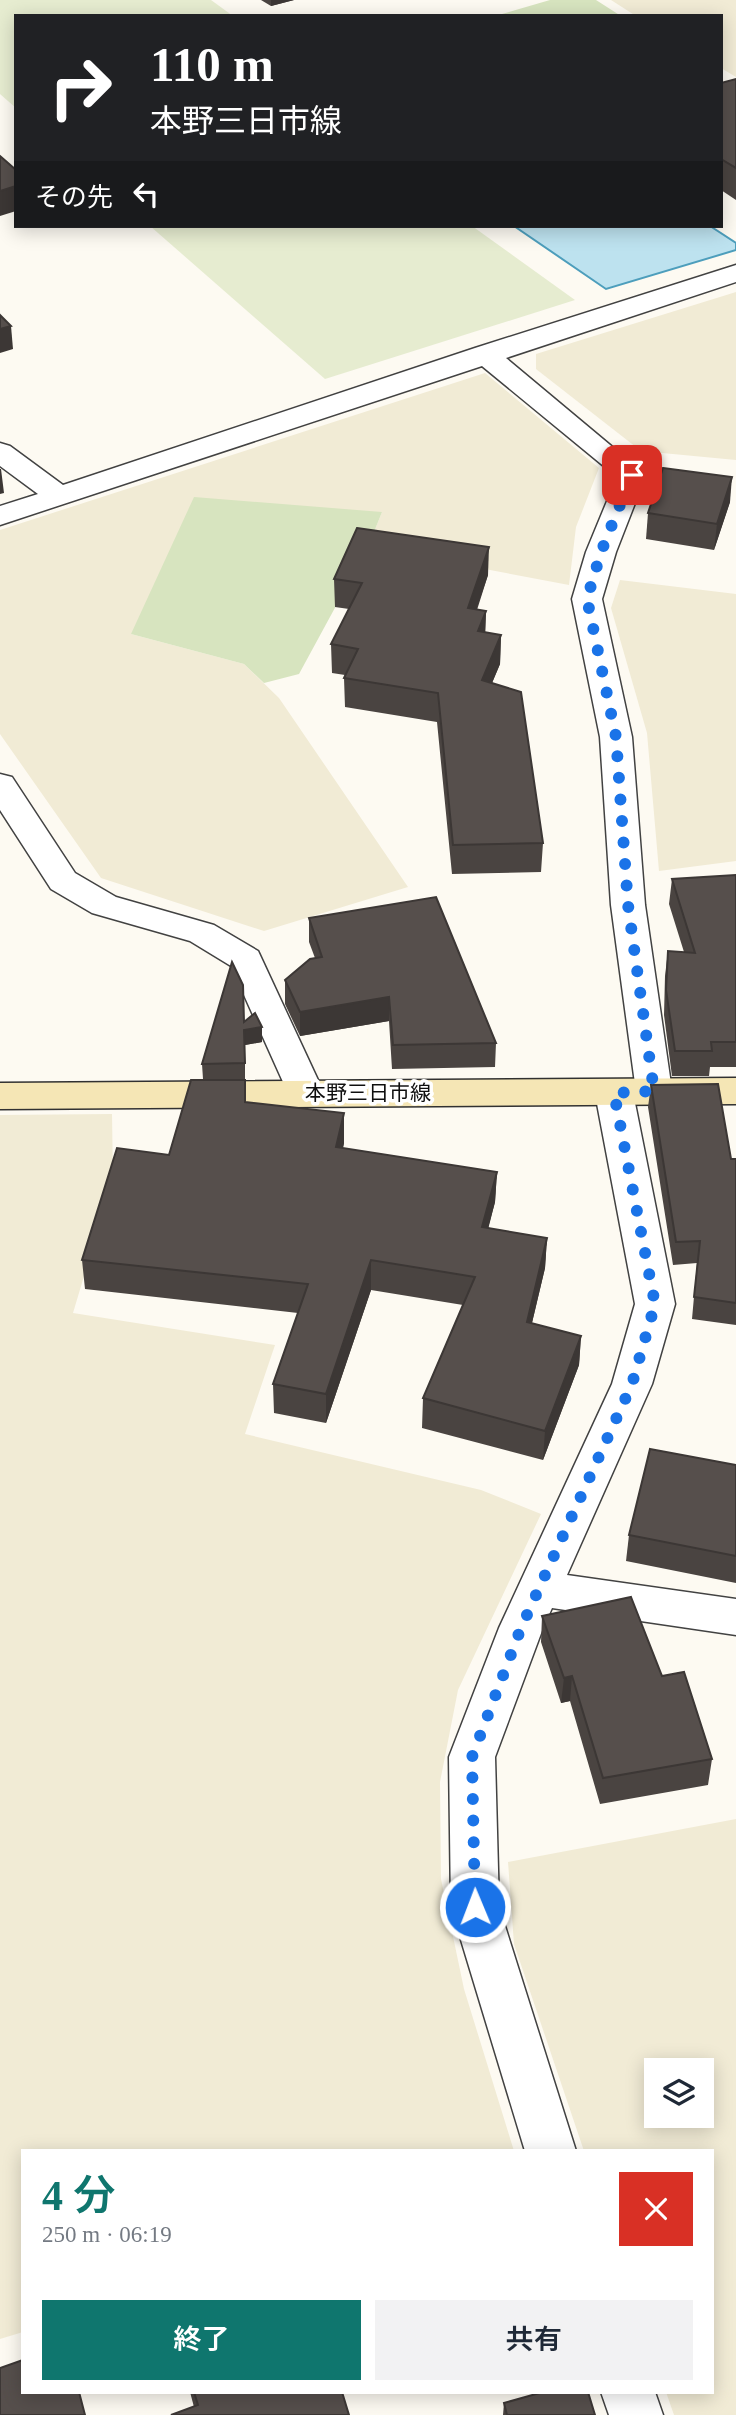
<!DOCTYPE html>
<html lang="ja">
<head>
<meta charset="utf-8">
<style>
  :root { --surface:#fff; --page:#f2f2f3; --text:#1f2937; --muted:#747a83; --accent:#0f766e }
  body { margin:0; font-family:"Times New Roman","Noto Sans JP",serif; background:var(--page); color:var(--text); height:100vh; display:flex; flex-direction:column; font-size:26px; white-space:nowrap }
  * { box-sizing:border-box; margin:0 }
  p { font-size:23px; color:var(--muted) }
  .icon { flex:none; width:38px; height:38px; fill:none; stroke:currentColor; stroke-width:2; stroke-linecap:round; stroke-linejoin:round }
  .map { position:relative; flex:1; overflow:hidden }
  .side { position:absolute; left:21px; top:2149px; width:693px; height:245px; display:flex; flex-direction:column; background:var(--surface); border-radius:0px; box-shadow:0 4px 18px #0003 }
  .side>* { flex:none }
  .guide { position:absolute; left:14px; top:14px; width:709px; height:214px; border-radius:0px; box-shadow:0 4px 18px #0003; background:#202124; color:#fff; overflow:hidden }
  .tools { position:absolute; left:644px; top:2058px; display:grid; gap:14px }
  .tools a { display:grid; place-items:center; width:70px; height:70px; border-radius:0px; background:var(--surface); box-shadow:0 4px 18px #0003; font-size:35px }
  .pin { position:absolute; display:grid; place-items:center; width:60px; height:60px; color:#fff; margin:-30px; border-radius:14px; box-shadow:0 4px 10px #0006 }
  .me { position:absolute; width:77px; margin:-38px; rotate:359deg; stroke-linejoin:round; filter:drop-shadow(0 0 5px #0008) }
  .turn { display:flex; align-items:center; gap:24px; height:147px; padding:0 21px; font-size:32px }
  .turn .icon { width:91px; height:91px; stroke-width:2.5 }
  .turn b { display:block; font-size:49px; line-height:60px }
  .then { display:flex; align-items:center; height:66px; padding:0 21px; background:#0003; gap:14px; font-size:26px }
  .round { display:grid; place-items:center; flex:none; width:74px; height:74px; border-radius:0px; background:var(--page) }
  .head { display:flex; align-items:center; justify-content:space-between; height:119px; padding:0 21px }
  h1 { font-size:42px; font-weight:600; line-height:52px; color:var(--accent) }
  .action { display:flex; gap:14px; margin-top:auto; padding:14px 21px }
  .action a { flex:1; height:80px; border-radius:0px; background:var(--accent); color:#fff; font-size:28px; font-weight:600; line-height:80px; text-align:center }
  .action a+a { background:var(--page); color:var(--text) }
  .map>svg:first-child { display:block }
  .farmland { fill:#f1ebd5; fill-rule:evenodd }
  .green { fill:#d7e4bf }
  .pitch { fill:#e6ecd0 }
  .water { fill:#bde2ef; stroke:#4d9ebc; stroke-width:2 }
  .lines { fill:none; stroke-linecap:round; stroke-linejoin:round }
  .street-casing { stroke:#424242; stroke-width:3 }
  .secondary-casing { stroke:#313131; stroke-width:3 }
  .street { fill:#fff; fill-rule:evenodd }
  .secondary { fill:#f5e6b5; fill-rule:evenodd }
  .wall { fill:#4a4441 }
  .shaded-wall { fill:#3c3735 }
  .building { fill:#564f4c; stroke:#3c3735; stroke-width:2 }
  .route { stroke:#1a73e8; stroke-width:12; stroke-dasharray:0 21.6 }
  .labels { text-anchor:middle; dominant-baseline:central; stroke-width:7; stroke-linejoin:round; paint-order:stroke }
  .street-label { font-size:21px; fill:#0f0f0f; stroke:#fff }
</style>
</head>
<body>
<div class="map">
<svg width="736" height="2415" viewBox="0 0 736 2415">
  <rect width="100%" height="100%" fill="#fdfaf2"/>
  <g class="farmland">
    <polygon points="611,0 736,0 736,77 721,68 721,16 636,16"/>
    <polygon points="736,292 736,460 641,451 536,369 536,354"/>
    <polygon points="485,373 599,468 576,527 569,585 368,547 382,512 131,634 244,664 279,698 408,887 264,931 101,878 0,734 0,530"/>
    <polygon points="620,580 736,594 736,861 659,871 647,733 611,608"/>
    <polygon points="112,1114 113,1179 73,1313 275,1345 245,1434 481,1490 541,1514 458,1690 440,1782 441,1879 464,1989 514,2151 23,2151 23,2332 0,2339 0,1115"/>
    <path d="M736 1819V2415H674L666 2392H712V2151H584L514 1944 508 1862ZM656 2070H702V2116H656Z"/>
  </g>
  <g class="green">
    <polygon points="550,0 596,0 621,16 495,16"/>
    <polygon points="194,497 382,512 368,547 299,674 264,683 244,664 131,634"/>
  </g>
  <g class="pitch">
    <polygon points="0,0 211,0 233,16 16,16 16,108 0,94"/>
    <polygon points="150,226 472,226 575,300 325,379"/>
  </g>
  <polygon class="water" points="514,226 710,226 736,243 736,250 606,289"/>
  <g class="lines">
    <defs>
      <g id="street">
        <polygon points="736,265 736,282 506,358 646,475 616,552 602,599 632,737 645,905 672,1091 667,1100 654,1104 641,1100 636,1091 611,905 600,737 572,599 586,552 617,477 482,366 0,525 0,506 38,494 0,466 0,443 10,446 63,485 475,348"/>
        <polygon points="0,774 12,777 75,873 116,897 214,925 258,951 324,1093 318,1102 305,1106 292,1102 231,966 190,941 92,913 51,889 0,810"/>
        <polygon points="614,1080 627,1084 633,1093 675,1304 652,1384 567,1575 736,1599 736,1635 552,1608 543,1628 495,1757 499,1907 576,2151 525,2151 451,1907 449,1757 499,1628 612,1384 635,1304 595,1093 601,1084"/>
        <polygon points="601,2392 655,2392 663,2415 609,2415"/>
      </g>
      <polygon id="secondary" points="736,1078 736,1104 0,1109 0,1083"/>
    </defs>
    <use href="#street" class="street-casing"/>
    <use href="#secondary" class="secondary-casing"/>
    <use href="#street" class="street"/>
    <use href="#secondary" class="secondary"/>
  </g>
  <g class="wall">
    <polygon points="261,0 294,0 271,6"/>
    <polygon points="736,79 736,200 721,190 721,83"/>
    <polygon points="730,502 714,550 646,539 648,513"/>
    <polygon points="488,575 477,610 486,611 485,632 501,635 500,664 492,683 543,843 541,872 452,874 437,722 345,707 344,678 345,675 332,673 331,644 349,609 335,607 334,579"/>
    <polygon points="736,875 736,1067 710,1067 709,1076 672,1076 664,1015 665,976 668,951 684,952 669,904 672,879"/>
    <polygon points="309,918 496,1043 495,1067 392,1069 389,1021 300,1036 285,1004 285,980 315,958 309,942"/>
    <polygon points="244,1022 262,1042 245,1045 245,1079 203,1079 202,1064"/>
    <polygon points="651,1085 731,1159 736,1159 736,1325 692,1319 697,1263 673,1265 648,1107"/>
    <polygon points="246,1102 344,1143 343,1148 497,1172 495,1202 488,1228 547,1238 545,1268 532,1323 581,1336 579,1365 543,1460 422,1428 423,1398 463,1305 371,1290 326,1423 274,1413 273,1384 298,1313 85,1289 82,1260 169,1155"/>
    <polygon points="736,1465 736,1583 626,1561 629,1535"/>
    <polygon points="542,1616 662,1676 712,1759 708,1785 600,1804 570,1701 561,1703 541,1642"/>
    <polygon points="190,2392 342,2392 194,2407"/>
    <polygon points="504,2403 595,2415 503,2415"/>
  </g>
  <g class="shaded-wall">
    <polygon points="271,0 294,0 271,6"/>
    <polygon points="16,186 16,211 0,216 0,191"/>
    <polygon points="11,326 13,349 0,353 0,329"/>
    <polygon points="0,469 1,469 4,493 0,494"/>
    <polygon points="732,477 730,502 714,550 717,524"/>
    <polygon points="489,547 488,575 467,637 468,608"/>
    <polygon points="486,611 485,640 478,631"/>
    <polygon points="501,635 500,664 481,709 482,680"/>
    <polygon points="243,985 244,1030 262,1027 262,1042 245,1045 245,1079"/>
    <polygon points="389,997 389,1021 300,1036 300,1012"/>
    <polygon points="344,1113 344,1143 336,1177 336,1147"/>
    <polygon points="497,1172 495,1202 481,1257 482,1227"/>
    <polygon points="547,1238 545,1268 525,1352 527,1322"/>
    <polygon points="371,1260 371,1290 326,1423 326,1394"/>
    <polygon points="581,1336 579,1365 543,1460 545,1431"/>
    <polygon points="572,1676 570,1701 561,1703 564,1678"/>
  </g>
  <g class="building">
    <polygon points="736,79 736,168 721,159 721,83"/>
    <polygon points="0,156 16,170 16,186 0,191"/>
    <polygon points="0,315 11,326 0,329"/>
    <polygon points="663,468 732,477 717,524 648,513"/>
    <polygon points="357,528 489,547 468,608 486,611 478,631 501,635 482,680 521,692 543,843 453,845 438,693 344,678 358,649 331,644 362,583 334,579"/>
    <polygon points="736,875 736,1042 711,1042 712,1051 675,1051 666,990 668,951 695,953 672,879"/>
    <polygon points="436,897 496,1043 393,1045 389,997 300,1012 285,980 310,959 322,957 309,918"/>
    <polygon points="232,962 243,985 244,1022 255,1013 262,1027 244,1030 245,1063 202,1064"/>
    <polygon points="191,1080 245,1080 245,1102 344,1113 336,1147 497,1172 482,1227 547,1238 527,1322 581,1336 545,1431 423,1398 475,1277 371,1260 326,1394 273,1384 308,1284 82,1260 117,1148 169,1155"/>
    <polygon points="718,1084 731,1159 736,1159 736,1303 694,1297 700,1241 676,1242 651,1085"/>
    <polygon points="650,1449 736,1465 736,1556 629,1535"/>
    <polygon points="631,1597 662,1676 684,1672 712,1759 603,1778 572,1676 564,1678 542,1616"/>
    <polygon points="23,2360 23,2392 79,2392 85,2415 0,2415 0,2368"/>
    <polygon points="194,2392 342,2392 349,2415 171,2415 198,2405"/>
    <polygon points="543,2392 588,2392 595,2415 507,2415 504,2403"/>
  </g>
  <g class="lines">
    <polyline class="route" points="475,1907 472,1757 521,1628 632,1384 655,1304 614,1093 654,1091 628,905 616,737 587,599 601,552 632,475"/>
  </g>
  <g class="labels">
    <g class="street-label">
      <text x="368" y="1093">本野三日市線</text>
    </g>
  </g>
</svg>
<div class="tools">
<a><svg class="icon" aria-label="layers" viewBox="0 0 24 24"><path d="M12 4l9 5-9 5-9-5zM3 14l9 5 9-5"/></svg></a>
</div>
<div class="pin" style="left:632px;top:475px;background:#d93025"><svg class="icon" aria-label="arrive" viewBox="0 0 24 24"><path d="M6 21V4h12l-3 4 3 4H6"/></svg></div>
<svg class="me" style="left:475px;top:1907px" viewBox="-20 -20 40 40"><circle r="17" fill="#1a73e8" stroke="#fff" stroke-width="3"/><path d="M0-11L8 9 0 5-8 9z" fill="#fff"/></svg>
<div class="guide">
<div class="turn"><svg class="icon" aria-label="right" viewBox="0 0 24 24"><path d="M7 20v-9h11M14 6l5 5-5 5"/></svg><div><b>110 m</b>本野三日市線</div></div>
<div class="then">その先<svg class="icon" aria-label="left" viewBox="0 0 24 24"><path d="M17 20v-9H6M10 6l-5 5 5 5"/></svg></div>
</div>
<section class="side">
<div class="head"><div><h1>4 分</h1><p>250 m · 06:19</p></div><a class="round" style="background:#d93025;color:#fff"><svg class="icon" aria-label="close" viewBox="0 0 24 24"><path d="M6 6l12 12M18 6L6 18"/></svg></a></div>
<div class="action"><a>終了</a><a>共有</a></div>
</section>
</div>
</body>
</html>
